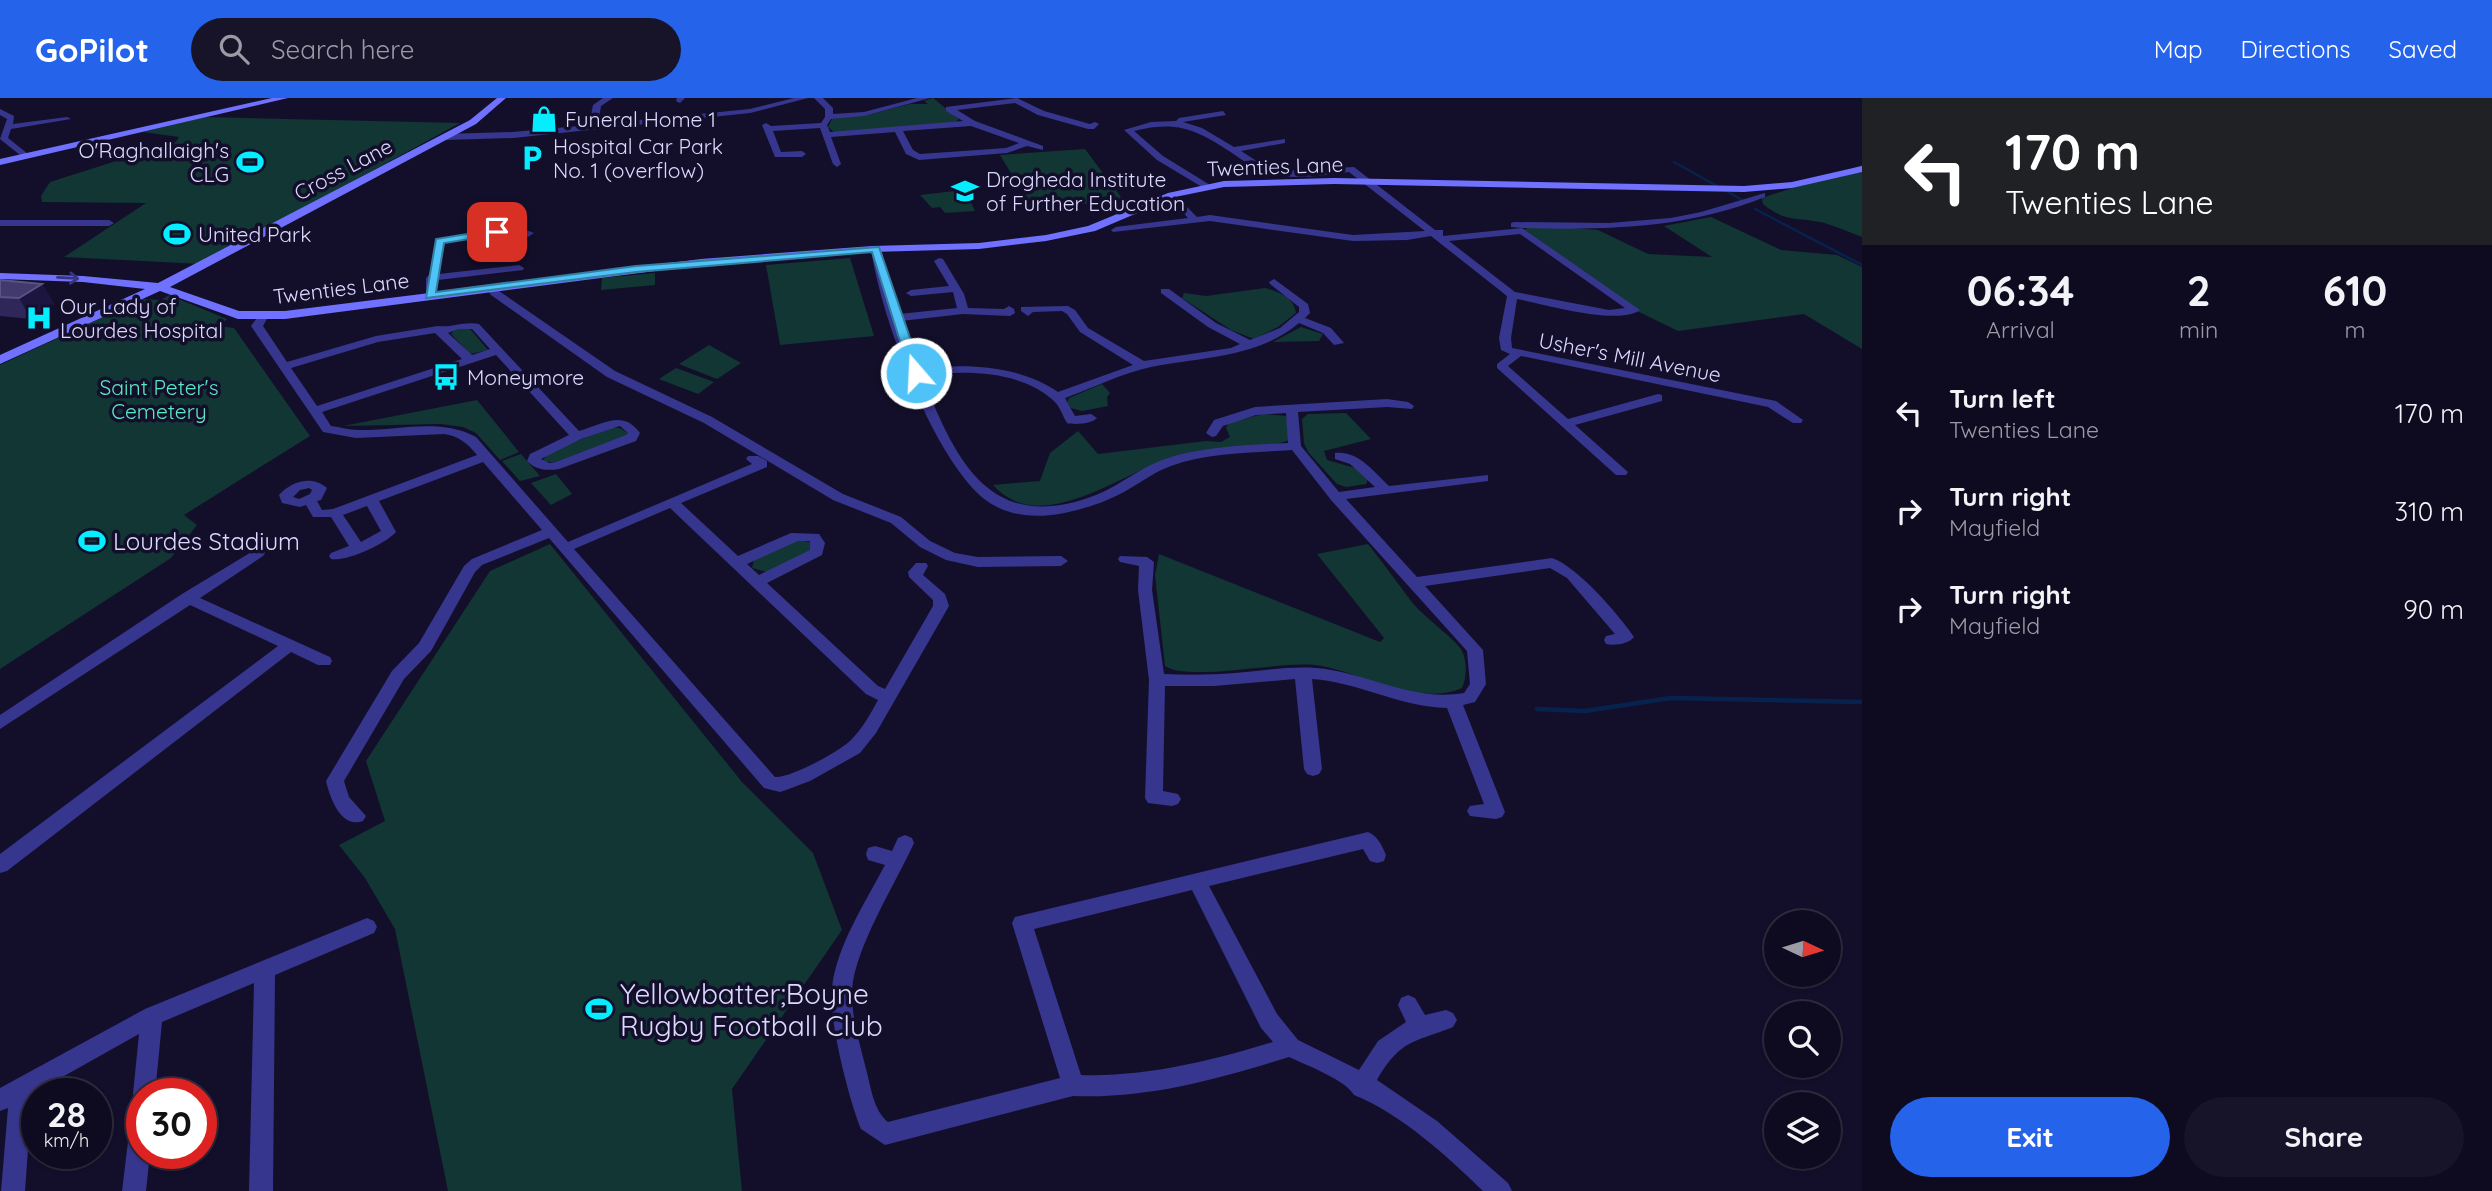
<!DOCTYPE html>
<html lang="en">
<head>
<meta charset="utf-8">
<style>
  :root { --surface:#0e0b20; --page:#171429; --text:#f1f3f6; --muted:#9b9ba5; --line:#2e2b3e; --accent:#2563eb }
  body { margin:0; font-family:Quicksand,sans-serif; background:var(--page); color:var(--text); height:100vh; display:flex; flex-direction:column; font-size:26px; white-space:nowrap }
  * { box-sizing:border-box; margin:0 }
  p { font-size:23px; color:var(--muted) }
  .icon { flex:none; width:38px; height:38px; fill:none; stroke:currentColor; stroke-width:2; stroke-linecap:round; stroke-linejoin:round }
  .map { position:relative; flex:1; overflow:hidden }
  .details { display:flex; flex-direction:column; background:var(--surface); width:630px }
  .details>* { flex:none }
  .guide { background:#202124; color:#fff; overflow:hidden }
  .needle { width:46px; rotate:94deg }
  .tools { position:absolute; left:1764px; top:812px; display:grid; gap:14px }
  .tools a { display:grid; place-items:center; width:77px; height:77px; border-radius:50%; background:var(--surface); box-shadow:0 2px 5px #0004,0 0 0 2px var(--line); font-size:35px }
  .speed { position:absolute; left:21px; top:980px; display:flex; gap:14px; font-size:35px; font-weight:700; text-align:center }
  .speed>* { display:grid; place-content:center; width:91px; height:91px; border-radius:50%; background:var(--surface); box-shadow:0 2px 5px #0004,0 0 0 2px var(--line); line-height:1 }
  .speed small { font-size:18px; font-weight:400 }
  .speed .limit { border:10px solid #d22; background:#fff; color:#111 }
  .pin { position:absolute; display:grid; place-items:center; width:60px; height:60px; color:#fff; margin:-30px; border-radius:14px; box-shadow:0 4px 10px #0006 }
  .me { position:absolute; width:77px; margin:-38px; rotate:341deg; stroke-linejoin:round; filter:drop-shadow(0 0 5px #0008) }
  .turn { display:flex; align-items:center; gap:24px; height:147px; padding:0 28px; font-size:32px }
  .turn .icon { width:91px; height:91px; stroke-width:2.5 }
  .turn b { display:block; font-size:49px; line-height:60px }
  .eta { display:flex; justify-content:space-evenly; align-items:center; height:119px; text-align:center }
  .eta b { font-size:42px; font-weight:700; line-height:49px }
  .action { display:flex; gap:14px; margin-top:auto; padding:14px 28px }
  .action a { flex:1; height:80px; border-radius:42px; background:var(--accent); color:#fff; font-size:28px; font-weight:700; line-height:80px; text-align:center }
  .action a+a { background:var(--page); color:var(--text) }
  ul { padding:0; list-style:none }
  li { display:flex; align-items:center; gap:21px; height:98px; padding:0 28px }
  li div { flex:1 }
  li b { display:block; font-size:26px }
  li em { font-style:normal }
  header { display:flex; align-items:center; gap:42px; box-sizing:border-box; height:98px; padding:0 35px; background:var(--accent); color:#fff }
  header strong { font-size:33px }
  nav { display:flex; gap:38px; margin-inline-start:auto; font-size:24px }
  .search { width:490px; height:63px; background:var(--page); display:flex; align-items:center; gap:18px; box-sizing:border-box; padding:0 24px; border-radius:38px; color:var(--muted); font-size:26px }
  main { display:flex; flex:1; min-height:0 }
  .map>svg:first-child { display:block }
  .green { fill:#113633 }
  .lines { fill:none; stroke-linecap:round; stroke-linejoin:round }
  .stream-far1 { stroke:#07224d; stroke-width:2.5 }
  .stream { stroke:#07224d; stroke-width:4.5 }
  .street { fill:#37368e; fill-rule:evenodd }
  .secondary { fill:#7071ff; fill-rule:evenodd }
  .wall { fill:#2f265a }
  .shaded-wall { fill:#1c1540 }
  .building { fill:#423a6c; stroke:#5a5383; stroke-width:2 }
  .oneway { stroke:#383680 }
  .route { fill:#4fc3f7; stroke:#337fa1; stroke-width:2 }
  .labels { text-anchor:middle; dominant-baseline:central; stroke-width:7; stroke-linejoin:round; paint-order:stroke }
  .far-poi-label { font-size:21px; fill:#dcd9ff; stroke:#130f2b; text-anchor:start }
  .far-street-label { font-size:21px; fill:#dcd9ff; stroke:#130f2b }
  .far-park-label { font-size:21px; fill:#5be9c1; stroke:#130f2b }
  .poi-label { font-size:24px; fill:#dcd9ff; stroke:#130f2b; text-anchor:start }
  .near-poi-label { font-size:28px; fill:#dcd9ff; stroke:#130f2b; text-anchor:start }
</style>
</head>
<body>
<header>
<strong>GoPilot</strong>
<div class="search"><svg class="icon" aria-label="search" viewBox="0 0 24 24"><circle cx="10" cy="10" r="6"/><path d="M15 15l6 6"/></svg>Search here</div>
<nav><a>Map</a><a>Directions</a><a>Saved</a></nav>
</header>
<main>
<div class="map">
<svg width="1862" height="1093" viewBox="0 0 1862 1093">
  <rect width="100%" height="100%" fill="#130f2b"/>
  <g class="green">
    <polygon points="933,0 959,21 954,25 835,35 828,29 832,21 871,16 910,6 928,6 924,3"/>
    <polygon points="205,19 460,25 201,166 64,159 146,105 42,104 41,98 50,84 176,44 179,39 143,34"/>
    <polygon points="1085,51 1124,103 1032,110 1000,57"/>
    <path d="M1862 67V139C1848 134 1834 127 1820 124 1794 119 1785 124 1763 106L1762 100Z"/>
    <polygon points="963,87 975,113 945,115 940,109 932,110 920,97 955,93 953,88"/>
    <polygon points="1711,119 1781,152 1837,157 1862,169 1862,251 1804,216 1678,233 1635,212 1522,133 1533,127 1598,132 1648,156 1712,159 1664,128"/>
    <polygon points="850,160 874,238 780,247 766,167"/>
    <polygon points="655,175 655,187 601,192 602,180"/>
    <path d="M1265 190C1279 194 1294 199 1296 215L1278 229 1254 241 1231 232 1182 200 1184 195 1206 198Z"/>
    <polygon points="169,197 227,221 220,228 234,230 310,338 184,417 197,427 171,460 0,571 0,267 142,201 161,202"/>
    <polygon points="1301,229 1323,236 1319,243 1273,244"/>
    <polygon points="467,230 471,232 488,252 470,256 451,236 455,231"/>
    <polygon points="709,247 741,265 717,281 679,266"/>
    <polygon points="676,270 714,284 698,296 659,281"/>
    <polygon points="1102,286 1110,295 1107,299 1108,308 1082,313 1071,310 1067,305 1069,300"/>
    <polygon points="477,302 519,354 500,362 476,335 463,329 441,326 343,328"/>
    <polygon points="1346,315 1371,341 1324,353 1327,362 1355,370 1368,381 1366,386 1346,389 1337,386 1308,354 1304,345 1302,321 1308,316"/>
    <path d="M1263 316 1286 318 1290 340 1287 343C1256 354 1218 350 1186 356 1130 366 1044 444 993 387L1040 383 1050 355 1078 333 1098 356 1206 343 1221 344 1230 339 1226 330 1228 325Z"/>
    <polygon points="612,330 620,330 628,335 625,339 557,364 542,364 549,353"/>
    <polygon points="521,356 540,378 520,383 502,363"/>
    <polygon points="556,376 572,396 551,407 531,385"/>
    <polygon points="798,442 810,444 811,453 767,474 752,470 754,462"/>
    <polygon points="550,446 742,684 813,755 842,832 732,991 742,1093 448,1093 395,831 365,780 339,747 385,723 366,663 490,473"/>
    <path d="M1368 446C1383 465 1397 484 1411 503 1422 518 1457 542 1462 553 1467 563 1467 579 1462 590 1416 610 1361 573 1315 567 1279 563 1188 584 1165 568L1155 477 1159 456 1380 544 1384 540 1317 456Z"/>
  </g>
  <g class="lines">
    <g class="stream-far1">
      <polyline points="1674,64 1717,88"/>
      <polyline points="1728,94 1742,102"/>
      <polyline points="1755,111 1862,167"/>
    </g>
    <polyline class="stream" points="1537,611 1585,613 1671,600 1862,604"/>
    <g class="street">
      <polygon points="603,0 613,0 601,8 598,26 750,11 794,0 808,0 750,15 513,40 445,42 441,39 445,36 513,34 589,27 593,7"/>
      <polygon points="677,0 685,0 680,5 676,3"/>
      <path d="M814 0H823L833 10V16L864 14 917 0H930L864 18 831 21 827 27 830 34 963 23 946 13V9L1017 0 1044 13 1090 26 1095 24 1099 26 1094 31H1088L1038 17 1015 5 957 12 975 23 1043 48V52L1027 48 1007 55 919 62 906 56 895 34 831 39 841 66 837 69 833 66 820 30 773 33 781 54 802 53 806 56 802 59H775L762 27 766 25 771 28 821 25 825 19V11ZM971 28 1019 45 1006 50 920 56 913 52 903 33Z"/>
      <polygon points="0,11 14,18 13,26 67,19 71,21 11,31 8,40 28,56 29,58 25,61 0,41 7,21 0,17"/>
      <path d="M1223 13 1226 17 1183 24 1202 30 1234 49 1285 41V45L1241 53 1263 67 1280 73 1354 69 1435 132H1443V138L1522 130 1511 129V125L1514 124 1609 125 1671 120 1701 114 1765 95V99C1684 131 1608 132 1522 130L1640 212C1617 228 1545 206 1517 201L1511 240 1512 250 1776 303 1803 322 1801 325H1793L1768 309 1521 258 1508 268 1568 321 1658 296 1662 297V303L1575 327 1628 374 1626 377H1616L1497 270V266L1510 256 1501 252 1499 240 1507 198 1431 138 1407 142 1353 143 1210 123 1113 134 1111 132 1116 129 1188 120 1167 97 1172 94 1197 119 1210 117 1353 137 1425 133 1349 74C1323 77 1294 83 1268 75 1256 72 1245 64 1235 57 1197 32 1179 22 1134 33L1163 58 1210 87V91L1207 92 1157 62 1124 32 1151 24 1176 23 1179 20ZM1520 136 1625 210 1609 212 1515 194 1449 143Z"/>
      <polygon points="0,122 109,122 114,125 109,128 0,128"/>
      <polygon points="518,129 534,135 522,143 505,141 504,137 445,145 439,176 519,167 524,170 523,172 438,182 435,198 426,200 426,180 429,177 437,141"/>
      <path d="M876 148 881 151 899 216 957 210 953 194 911 198 906 195 911 192 949 188 934 163 939 160 943 161 964 196 968 210 1004 211 1009 208 1014 211 1015 215 1010 218 963 216 901 223 920 271C966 265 1019 267 1058 294L1133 267 1080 234 1067 216 1062 213 1033 214 1028 218 1021 213V209L1068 208 1075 212 1088 230 1144 263 1231 250 1240 246 1208 229 1161 195V191H1169L1216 225 1250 242 1280 230 1299 214V209L1270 186 1269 184 1274 181 1308 206 1310 215 1305 220 1331 230 1344 245 1334 247 1323 235 1299 225C1257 260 1202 259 1151 269 1122 275 1093 290 1065 300L1075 318 1091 316 1097 320C1091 326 1075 327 1067 325 1062 317 1060 308 1053 302 1019 272 964 272 922 278 956 363 990 438 1096 397 1119 388 1138 371 1162 362 1202 348 1246 347 1288 345L1286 315 1256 317 1223 328 1216 338 1212 339 1206 335 1214 322 1255 309 1387 301 1408 304 1414 308 1412 311 1387 309 1298 314 1301 348 1339 394 1375 389 1350 366 1335 361V355C1358 352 1374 374 1389 388L1488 377V383L1346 401 1417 479 1552 460C1577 468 1619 517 1634 539 1629 546 1614 548 1606 546L1604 542 1606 538 1615 536 1567 480 1550 470 1425 488 1483 552 1486 586 1475 604 1463 607 1505 714 1502 719 1496 721 1470 718 1467 713 1470 708 1484 706 1447 610C1400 609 1358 584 1312 581L1322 671 1319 676 1313 678 1307 676 1304 671 1295 581 1214 588H1165L1163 693 1178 696 1181 701 1178 706 1172 708 1148 705 1145 700 1149 582 1138 492 1139 468 1120 464 1118 461 1120 458 1147 459 1154 464 1152 492 1164 576C1188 577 1211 577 1235 575 1262 573 1289 568 1316 570 1367 574 1411 604 1464 595L1470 586 1467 553 1331 402 1292 352C1252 355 1209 354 1171 368 1154 374 1140 385 1124 394 1104 405 1081 412 1059 416 1035 420 1008 418 987 403 934 364 880 216 871 151Z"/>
      <polygon points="487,187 495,187 499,193 615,273 712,319 843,396 901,419 930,443 955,455 978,459 1061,458 1068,463 1061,468 978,469 946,462 920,449 891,425 833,402 704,325 607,279 491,197 486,189"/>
      <path d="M259 217 268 219 263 228 287 264 376 238 438 228C450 230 464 223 479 226L579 333C603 326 623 311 640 335L636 343 559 371C547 373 536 372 527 363L530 356 569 337 496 257 322 314 331 328C340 329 349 332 358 332 397 333 440 319 476 339L568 444 752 366 746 361 748 358H758L767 363V369L681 405 738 458 791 435 819 436 825 445 822 457 767 485 878 588 885 591 933 508V502L909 479 908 474 916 465H926L928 468 923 477 945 496 949 508 876 635 860 655 810 683 786 692 780 694 764 690 549 440 482 467 475 474 431 553 404 581 344 683 349 699 366 718 363 723C341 731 330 700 326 683L392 573 419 545 464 468 472 461 542 432 483 364 379 403 396 434C385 446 347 464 331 461L329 458 331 455 349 448 331 419H313L306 407 300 409 282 405 279 397C292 383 312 377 327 390L321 402 317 403 322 412 333 411 477 357C468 346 459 338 444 336L356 340 323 334 251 228ZM458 231H472L490 251 472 257 448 235ZM435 235 462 261 317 308 291 270 378 244ZM620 328 628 335 626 337 556 364 549 365 541 361 581 341ZM309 390 312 392 310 396 299 401 293 399 300 392ZM367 408 381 433 361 444 343 417ZM670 410 866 596 878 602C870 617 862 631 850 643 838 654 791 680 775 679L574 451ZM798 443H810V452L759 477 747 466Z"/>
      <polygon points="258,450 263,452 265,455 263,458 200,500 330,559 332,563 330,567 318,567 291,554 7,773 0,775 0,756 278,548 190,507 0,631 0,617 182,496"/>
      <path d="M1368 734C1378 738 1382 748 1386 757L1384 763 1377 765 1370 763 1363 751 1209 788 1277 916 1298 942 1359 972 1378 943 1406 924 1398 907 1401 900 1408 897 1415 900 1425 917 1446 912 1453 915 1457 922 1453 929C1413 945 1401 941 1377 982L1437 1023 1508 1085 1512 1093H1483C1446 1057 1401 1016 1354 997 1346 982 1306 967 1289 959 1218 981 1148 1001 1073 998L885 1047 861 1031C849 1002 828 920 832 890 836 849 866 803 885 767L868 762 866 756 868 750 875 748 892 753 898 740 905 737 912 740 914 745C896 785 855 849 852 892 851 918 860 946 866 971 871 989 873 1012 888 1024L1060 980 1012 825 1015 819ZM1192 792 1261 930 1273 944C1210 963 1147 979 1081 977L1034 831Z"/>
      <polygon points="367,820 374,823 377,829 374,835 275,877 273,1093 249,1093 254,885 162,924 155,996 142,996 142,1006 136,1004 133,996 139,936 32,996 25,1093 1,1093 8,1010 0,1013 0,990 145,911"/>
      <polygon points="142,1008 142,1055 150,1055 146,1093 122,1093 131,1019 134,1011"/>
    </g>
    <g class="secondary">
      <polygon points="272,0 288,0 0,67 0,61"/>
      <polygon points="497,0 506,0 476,26 170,189 239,213 285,213 701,161 872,148 979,145 1046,137 1088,128 1168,95 1224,83 1334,80 1744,88 1792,84 1862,68 1862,74 1792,90 1744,94 1334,86 1224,89 1175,99 1095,133 1046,143 979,151 872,154 701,167 285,221 238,221 160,193 0,266 0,257 145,191 83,184 0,181 0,175 83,178 158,185 470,22"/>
    </g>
  </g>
  <polygon class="wall" points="0,182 42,186 54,206 31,221 0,218"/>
  <polygon class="shaded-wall" points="42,186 54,206 31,221 19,200"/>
  <polygon class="building" points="0,182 42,186 19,200 0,199"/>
  <defs><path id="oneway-shaft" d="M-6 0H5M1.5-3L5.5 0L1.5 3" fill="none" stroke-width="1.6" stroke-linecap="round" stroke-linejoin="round" transform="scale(1.75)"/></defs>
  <use class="oneway" href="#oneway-shaft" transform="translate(68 180) rotate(3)"/>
  <polygon class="route" points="497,131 500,136 444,145 436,194 636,168 879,149 922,275 916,278 910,275 872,154 636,174 426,200 436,141"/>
  <defs>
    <symbol id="shop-bare" viewBox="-9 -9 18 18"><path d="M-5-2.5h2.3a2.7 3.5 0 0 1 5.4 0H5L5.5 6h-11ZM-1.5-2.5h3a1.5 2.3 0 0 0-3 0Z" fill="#05eeff" stroke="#130f2b" stroke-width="2.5" paint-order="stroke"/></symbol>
    <symbol id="parking-bare" viewBox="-9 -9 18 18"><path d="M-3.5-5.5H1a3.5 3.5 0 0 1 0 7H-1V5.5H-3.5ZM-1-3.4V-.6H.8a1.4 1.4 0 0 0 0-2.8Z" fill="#05eeff" stroke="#130f2b" stroke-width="2.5" paint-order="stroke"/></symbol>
    <symbol id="stadium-bare" viewBox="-9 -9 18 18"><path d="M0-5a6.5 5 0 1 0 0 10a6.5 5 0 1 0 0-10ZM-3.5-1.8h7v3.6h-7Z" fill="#05eeff" stroke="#130f2b" stroke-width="2.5" paint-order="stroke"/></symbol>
    <symbol id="university-bare" viewBox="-9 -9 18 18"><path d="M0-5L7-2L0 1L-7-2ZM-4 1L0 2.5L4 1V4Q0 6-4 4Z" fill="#05eeff" stroke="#130f2b" stroke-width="2.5" paint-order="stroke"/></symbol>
    <symbol id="hospital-bare" viewBox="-9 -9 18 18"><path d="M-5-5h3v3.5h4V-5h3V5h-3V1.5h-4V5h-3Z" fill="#05eeff" stroke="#130f2b" stroke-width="2.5" paint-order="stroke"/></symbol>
    <symbol id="bus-bare" viewBox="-9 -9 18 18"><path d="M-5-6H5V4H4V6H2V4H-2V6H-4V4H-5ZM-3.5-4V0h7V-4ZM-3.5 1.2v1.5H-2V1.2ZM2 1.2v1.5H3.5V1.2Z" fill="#05eeff" stroke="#130f2b" stroke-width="2.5" paint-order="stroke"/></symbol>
  </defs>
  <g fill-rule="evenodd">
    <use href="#shop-bare" x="525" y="2" width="38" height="38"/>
    <use href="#parking-bare" x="513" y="41" width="38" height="38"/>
    <use href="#stadium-bare" x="231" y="45" width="38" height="38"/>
    <use href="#university-bare" x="946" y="74" width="38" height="38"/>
    <use href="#stadium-bare" x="158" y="117" width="38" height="38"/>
    <use href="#hospital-bare" x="20" y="201" width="38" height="38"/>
    <use href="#bus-bare" x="427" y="260" width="38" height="38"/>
    <use href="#stadium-bare" x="73" y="424" width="38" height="38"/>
    <use href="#stadium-bare" x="580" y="892" width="38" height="38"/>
  </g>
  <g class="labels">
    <g class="far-poi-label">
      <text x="565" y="21">Funeral Home 1</text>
      <text x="553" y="48">Hospital Car Park<tspan x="553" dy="24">No. 1 (overflow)</tspan></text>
      <text x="229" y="52" text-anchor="end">O'Raghallaigh's<tspan x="229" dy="24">CLG</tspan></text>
      <text x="986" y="81">Drogheda Institute<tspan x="986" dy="24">of Further Education</tspan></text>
      <text x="198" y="136">United Park</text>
      <text x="60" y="208">Our Lady of<tspan x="60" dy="24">Lourdes Hospital</tspan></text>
      <text x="467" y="279">Moneymore</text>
    </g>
    <g class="far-street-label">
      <text transform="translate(1275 68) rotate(-2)">Twenties Lane</text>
      <text transform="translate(343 71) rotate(-28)">Cross Lane</text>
      <text transform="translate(341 190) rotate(-7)">Twenties Lane</text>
      <text transform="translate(1630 259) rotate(11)">Usher's Mill Avenue</text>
    </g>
    <g class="far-park-label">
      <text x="159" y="289">Saint Peter's<tspan x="159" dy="24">Cemetery</tspan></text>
    </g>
    <g class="poi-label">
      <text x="113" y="443">Lourdes Stadium</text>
    </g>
    <g class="near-poi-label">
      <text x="620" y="895">Yellowbatter;Boyne<tspan x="620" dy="32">Rugby Football Club</tspan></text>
    </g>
  </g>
</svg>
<div class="tools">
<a><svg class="needle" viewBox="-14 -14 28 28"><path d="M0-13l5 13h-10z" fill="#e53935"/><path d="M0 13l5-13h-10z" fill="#9b9ba5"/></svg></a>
<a><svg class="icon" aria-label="search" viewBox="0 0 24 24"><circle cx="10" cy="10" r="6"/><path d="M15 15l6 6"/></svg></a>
<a><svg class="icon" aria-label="layers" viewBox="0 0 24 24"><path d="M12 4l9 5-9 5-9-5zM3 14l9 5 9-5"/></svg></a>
</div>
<div class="speed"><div>28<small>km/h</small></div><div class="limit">30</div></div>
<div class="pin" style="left:497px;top:134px;background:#d93025"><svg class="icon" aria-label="arrive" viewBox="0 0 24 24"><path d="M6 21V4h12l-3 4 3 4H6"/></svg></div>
<svg class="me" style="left:916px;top:275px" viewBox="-20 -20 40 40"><circle r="17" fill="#4fc3f7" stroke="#fff" stroke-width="3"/><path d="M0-11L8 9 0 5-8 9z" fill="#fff"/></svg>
</div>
<section class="details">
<div class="guide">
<div class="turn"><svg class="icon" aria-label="left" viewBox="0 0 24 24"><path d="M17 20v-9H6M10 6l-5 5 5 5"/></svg><div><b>170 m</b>Twenties Lane</div></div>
</div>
<div class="eta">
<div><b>06:34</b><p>Arrival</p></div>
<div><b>2</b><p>min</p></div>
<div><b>610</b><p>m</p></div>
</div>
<ul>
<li><svg class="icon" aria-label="left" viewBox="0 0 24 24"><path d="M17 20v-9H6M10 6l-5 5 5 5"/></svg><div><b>Turn left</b><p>Twenties Lane</p></div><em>170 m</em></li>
<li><svg class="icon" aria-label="right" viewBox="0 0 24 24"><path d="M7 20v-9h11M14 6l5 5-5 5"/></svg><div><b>Turn right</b><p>Mayfield</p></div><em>310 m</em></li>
<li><svg class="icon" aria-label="right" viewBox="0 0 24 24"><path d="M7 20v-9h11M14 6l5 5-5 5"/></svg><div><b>Turn right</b><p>Mayfield</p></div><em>90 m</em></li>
</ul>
<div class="action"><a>Exit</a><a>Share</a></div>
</section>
</main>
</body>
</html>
